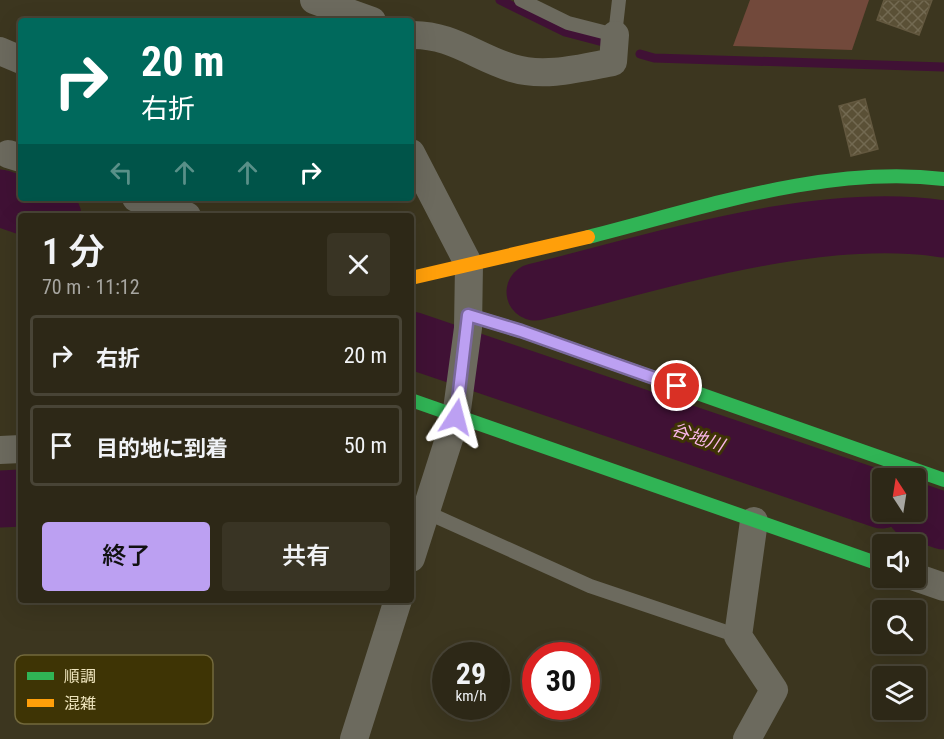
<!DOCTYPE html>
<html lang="ja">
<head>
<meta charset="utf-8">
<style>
  :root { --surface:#2d2817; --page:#393424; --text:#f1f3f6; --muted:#a7a6a1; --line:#484436; --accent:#bca0f2 }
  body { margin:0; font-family:"Roboto Condensed","Noto Sans JP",sans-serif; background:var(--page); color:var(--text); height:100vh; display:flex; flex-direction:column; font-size:22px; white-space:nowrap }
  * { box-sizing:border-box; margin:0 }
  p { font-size:20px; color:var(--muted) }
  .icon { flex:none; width:33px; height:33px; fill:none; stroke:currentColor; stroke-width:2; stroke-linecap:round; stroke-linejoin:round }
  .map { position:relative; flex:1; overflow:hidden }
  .details { position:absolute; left:18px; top:213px; width:396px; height:390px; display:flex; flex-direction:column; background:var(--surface); border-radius:6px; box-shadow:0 6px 24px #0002,0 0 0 2px var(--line) }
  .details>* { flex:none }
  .banner { position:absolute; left:18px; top:18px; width:396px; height:183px; border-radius:6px; box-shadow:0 6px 24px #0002,0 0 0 2px var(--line); background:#00695c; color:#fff; overflow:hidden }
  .needle { width:39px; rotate:348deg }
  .fabs { position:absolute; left:872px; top:468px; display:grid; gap:12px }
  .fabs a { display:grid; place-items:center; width:54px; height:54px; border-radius:6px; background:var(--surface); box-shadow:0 6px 24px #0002,0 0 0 2px var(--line); font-size:30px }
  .speed { position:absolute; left:432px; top:642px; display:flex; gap:12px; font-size:30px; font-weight:700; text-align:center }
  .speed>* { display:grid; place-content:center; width:78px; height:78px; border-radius:50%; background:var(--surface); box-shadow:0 6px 24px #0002,0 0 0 2px var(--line); line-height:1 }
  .speed small { font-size:15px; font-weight:400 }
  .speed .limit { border:9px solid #d22; background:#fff; color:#111 }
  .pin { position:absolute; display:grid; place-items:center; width:51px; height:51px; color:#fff; margin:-26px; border:3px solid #fff; border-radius:50%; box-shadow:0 2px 6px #0007 }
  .me { position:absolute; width:66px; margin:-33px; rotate:9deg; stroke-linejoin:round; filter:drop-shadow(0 0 4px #0008) }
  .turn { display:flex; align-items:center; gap:21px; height:126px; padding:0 24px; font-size:27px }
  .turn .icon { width:78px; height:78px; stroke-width:2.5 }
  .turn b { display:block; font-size:42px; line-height:51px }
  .lanes { display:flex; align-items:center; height:57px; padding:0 24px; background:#0003; justify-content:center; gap:30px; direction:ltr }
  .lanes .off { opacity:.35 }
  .round { display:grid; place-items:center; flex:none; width:63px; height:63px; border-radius:6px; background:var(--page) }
  .overview { display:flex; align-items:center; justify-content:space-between; height:102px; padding:0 24px }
  h1 { font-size:36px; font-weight:600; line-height:45px }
  .action { display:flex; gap:12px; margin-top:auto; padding:12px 24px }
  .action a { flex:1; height:69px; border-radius:6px; background:var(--accent); color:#111; font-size:24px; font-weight:600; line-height:69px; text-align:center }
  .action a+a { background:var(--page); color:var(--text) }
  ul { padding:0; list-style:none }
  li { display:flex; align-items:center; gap:18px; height:81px; margin:0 12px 9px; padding:0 12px; border:3px solid var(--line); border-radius:6px }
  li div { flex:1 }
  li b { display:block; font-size:22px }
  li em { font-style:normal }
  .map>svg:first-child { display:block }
  .garden { fill:#72493b }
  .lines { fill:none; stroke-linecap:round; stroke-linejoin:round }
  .stream { stroke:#401135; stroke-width:9 }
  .river { stroke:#401135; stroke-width:57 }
  .building { fill:url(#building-cross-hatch); stroke:#63583f; stroke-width:1.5 }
  .lane { stroke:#6c6a5e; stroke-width:14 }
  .street { stroke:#6c6a5e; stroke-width:28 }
  .fast { stroke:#30b455; stroke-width:14 }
  .slow { stroke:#ff9f0a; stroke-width:14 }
  .route-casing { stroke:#7a689d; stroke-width:15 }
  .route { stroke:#bca0f2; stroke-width:10 }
  .labels { text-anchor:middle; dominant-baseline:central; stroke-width:6; stroke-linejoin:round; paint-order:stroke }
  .water-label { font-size:18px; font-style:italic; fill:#fab6e8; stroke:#3e3405 }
  .key { fill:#3e3405; stroke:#73693c; stroke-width:1.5 }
  .key-label { font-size:16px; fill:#efe5be }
</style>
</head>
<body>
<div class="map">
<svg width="944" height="739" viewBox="0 0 944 739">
  <defs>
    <pattern id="building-cross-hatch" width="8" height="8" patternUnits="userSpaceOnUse" patternTransform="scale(1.5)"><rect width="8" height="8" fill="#5a5036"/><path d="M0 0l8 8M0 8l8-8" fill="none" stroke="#726951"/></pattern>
  </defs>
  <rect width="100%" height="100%" fill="#3c361f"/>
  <polygon class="garden" points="750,0 869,0 852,50 733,46"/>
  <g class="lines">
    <g class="stream">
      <polyline points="500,0 565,32 603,42"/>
      <polyline points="640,54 654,58 944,67"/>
    </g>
    <g class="river">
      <polyline points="0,198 53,216"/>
      <path d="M535 292C658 262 819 209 944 229"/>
      <polyline points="411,340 882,500"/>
      <polyline points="0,499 21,498"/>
      <polyline points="915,511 944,521"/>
    </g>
  </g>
  <g class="building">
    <polygon points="884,0 932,0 919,35 877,20"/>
    <polygon points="865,99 878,149 851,156 839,106"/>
  </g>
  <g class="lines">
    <g class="lane">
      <polyline points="521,0 568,23 615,35 619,0"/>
      <polyline points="426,512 590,586 738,636"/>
    </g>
    <g class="street">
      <polyline points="314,0 372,21"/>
      <path d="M411 35C451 34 476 57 512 68 544 78 581 68 613 62L615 35"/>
      <polyline points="0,51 21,60"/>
      <polyline points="411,153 469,265 468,328 456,417 411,558"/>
      <polyline points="8,154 21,158"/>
      <polyline points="136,198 187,216"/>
      <polyline points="0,450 21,449"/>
      <polyline points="915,577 944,587"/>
      <polyline points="354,739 398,600"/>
      <polyline points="747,739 774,690 738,636 754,521"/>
    </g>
    <g class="fast">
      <path d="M588 237C703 208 824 165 944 179"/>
      <polyline points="468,315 521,331 944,480"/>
      <polyline points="411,400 882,565"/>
    </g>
    <polyline class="slow" points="411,278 588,237"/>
  </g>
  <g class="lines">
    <defs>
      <polyline id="route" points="456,417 468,315 521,331 677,386"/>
    </defs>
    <use href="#route" class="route-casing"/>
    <use href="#route" class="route"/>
  </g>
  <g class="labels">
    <g class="water-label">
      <text transform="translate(698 437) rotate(19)">谷地川</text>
    </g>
  </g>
  <rect x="15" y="655" width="198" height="69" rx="9" class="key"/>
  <rect x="27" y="672" width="27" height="8" fill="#30b455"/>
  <rect x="27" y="699" width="27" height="8" fill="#ff9f0a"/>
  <g class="key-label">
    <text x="64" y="682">順調</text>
    <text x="64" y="709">混雑</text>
  </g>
</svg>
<div class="fabs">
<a><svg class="needle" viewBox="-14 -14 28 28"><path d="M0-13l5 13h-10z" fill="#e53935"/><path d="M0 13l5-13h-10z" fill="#a7a6a1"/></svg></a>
<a><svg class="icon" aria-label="sound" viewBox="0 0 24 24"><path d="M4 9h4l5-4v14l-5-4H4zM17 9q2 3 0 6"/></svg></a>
<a><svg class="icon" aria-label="search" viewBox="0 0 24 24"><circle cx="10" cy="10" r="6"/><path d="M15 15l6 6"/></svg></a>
<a><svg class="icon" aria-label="layers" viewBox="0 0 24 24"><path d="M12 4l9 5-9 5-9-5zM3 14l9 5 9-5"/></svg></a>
</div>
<div class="speed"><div>29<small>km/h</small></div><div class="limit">30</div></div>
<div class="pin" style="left:677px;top:386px;background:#d93025"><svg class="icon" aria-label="arrive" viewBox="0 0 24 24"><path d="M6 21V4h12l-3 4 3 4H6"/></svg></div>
<svg class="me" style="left:456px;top:417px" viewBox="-20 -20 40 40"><path d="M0-17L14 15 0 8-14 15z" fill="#bca0f2" stroke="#fff" stroke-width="4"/></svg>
<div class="banner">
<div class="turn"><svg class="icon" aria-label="right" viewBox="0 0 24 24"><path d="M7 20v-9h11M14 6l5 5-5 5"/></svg><div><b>20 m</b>右折</div></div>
<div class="lanes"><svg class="icon off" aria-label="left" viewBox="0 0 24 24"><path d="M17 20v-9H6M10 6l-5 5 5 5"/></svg><svg class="icon off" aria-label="ahead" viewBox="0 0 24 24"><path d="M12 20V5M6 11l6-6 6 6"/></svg><svg class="icon off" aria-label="ahead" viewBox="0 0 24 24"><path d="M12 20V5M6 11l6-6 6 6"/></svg><svg class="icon" aria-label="right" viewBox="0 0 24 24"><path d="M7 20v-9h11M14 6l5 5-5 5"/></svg></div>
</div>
<section class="details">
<div class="overview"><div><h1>1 分</h1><p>70 m · 11:12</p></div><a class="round"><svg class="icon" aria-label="close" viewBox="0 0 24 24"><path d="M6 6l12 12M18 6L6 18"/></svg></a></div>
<ul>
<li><svg class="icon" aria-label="right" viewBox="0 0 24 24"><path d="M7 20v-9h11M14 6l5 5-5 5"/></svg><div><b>右折</b></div><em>20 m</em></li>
<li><svg class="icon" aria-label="arrive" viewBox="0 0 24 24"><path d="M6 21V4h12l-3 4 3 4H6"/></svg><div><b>目的地に到着</b></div><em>50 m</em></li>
</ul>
<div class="action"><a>終了</a><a>共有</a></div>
</section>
</div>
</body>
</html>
